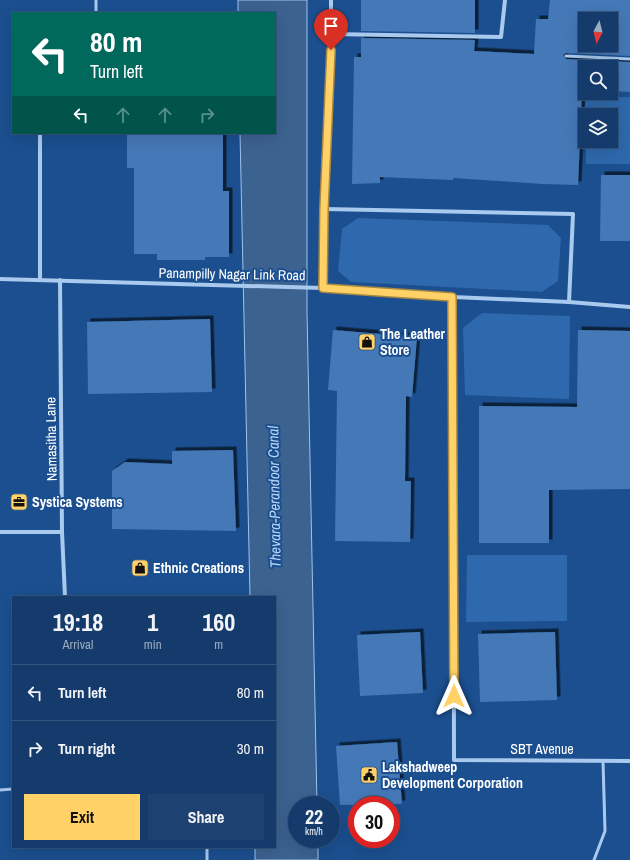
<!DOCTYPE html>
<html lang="en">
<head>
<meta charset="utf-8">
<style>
  :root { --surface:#143b6b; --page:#1d4271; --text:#f1f3f6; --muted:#9dadc1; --line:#33557e; --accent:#ffd166 }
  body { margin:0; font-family:"Archivo Narrow",sans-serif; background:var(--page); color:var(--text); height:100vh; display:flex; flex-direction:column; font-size:15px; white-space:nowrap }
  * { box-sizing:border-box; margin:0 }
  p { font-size:13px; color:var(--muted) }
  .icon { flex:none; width:22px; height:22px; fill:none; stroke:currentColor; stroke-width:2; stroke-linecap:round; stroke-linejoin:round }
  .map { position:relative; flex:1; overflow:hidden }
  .details { position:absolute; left:12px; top:596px; width:264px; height:252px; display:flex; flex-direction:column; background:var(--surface); border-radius:0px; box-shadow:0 4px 16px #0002,0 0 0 1px var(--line) }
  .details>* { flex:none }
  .guide { position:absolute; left:12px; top:12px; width:264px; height:122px; border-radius:0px; box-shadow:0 4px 16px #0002,0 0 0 1px var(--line); background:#00695c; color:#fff; overflow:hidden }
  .needle { width:26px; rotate:187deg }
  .controls { position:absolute; left:578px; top:12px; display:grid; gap:8px }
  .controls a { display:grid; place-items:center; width:40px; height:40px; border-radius:0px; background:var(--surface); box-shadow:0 4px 16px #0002,0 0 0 1px var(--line); font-size:20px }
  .speed { position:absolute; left:288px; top:796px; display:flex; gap:8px; font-size:20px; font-weight:700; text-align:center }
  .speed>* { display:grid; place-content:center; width:52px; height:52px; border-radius:50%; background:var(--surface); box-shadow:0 4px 16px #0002,0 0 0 1px var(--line); line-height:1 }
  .speed small { font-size:10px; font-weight:400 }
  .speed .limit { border:6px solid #d22; background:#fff; color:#111 }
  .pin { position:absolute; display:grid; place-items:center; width:34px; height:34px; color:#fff; margin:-41px -17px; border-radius:50% 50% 50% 0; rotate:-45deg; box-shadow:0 0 4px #0007 }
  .pin .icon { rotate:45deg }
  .me { position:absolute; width:44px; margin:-22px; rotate:0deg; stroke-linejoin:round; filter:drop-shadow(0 0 3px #0008) }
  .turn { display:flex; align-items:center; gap:14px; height:84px; padding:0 12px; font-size:18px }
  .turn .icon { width:52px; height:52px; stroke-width:2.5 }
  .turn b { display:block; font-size:28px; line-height:34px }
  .lanes { display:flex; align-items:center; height:38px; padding:0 12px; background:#0003; justify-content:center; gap:20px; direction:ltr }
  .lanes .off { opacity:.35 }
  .eta { display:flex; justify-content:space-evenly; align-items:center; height:68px; text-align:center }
  .eta b { font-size:24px; font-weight:700; line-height:28px }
  .cta { display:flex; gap:8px; margin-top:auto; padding:8px 12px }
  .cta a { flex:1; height:46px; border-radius:0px; background:var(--accent); color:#111; font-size:16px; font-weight:700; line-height:46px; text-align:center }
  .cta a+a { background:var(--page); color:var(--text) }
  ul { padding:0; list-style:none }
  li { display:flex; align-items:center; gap:12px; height:56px; padding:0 12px; border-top:1px solid var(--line) }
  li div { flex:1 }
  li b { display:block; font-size:15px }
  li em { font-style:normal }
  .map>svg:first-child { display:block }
  .green { fill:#2e69ad }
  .water { fill:#3c6290; stroke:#9cc4f0 }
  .building { fill:#4478b7; fill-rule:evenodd; filter:url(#shadow) }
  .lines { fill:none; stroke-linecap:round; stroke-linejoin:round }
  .lane { stroke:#a9c9ee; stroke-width:3 }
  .street { stroke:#a9c9ee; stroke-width:4 }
  .route-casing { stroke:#a68842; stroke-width:10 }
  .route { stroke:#ffd166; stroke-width:7 }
  .labels { text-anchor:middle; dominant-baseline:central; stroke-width:4; stroke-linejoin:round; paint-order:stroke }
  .street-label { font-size:14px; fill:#fff; stroke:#1b4f8f }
  .poi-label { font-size:14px; font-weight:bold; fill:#fff; stroke:#1b4f8f; text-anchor:start }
  .water-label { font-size:15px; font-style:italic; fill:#b5d3f5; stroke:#1b4f8f }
</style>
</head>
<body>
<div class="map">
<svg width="630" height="860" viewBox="0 0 630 860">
  <defs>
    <filter id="shadow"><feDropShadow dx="3.5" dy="-3.5" stdDeviation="0" flood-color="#0009"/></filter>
  </defs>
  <rect width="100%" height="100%" fill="#1b4f8f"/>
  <g class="green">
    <polygon points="630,97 630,164 586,164 586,141 611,141 611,115 585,115 585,98"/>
    <polygon points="358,218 548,225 561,238 558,281 542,292 351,282 338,271 342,229"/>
    <polygon points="482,313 570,316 569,399 465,395 463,328"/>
    <polygon points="467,555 567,555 567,621 466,622"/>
  </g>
  <polygon class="water" points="238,0 307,0 307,312 317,805 297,805 297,839 318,839 318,860 255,860 255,847 275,847 275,597 250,597 240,133 275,133 275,13 238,13"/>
  <g class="building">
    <polygon points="361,0 475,0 475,33 361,31"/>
    <path d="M550 0H630V56L566 53 563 55 566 59 630 62V92L611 91V67H585V91H582L578 185 543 184 453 178V180L380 177V183L352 184 354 57H361V38L475 40 474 51 534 54 536 19H548ZM585 19H611V45H585Z"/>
    <polygon points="127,133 223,133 223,191 229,191 229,257 205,257 205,260 157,260 157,254 134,254 134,168 127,168"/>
    <polygon points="601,175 630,175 630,241 600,241"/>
    <polygon points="210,319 212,392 88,394 87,322"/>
    <polygon points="333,330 417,337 412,397 406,396 405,481 411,481 410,542 335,541 337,391 328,390"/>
    <polygon points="578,330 630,331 630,489 549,490 549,543 479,543 479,406 577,407"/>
    <polygon points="233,450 236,531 112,529 112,471 125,462 172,464 172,451"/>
    <polygon points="420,632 423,693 360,696 357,635"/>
    <polygon points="555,632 557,700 480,702 478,634"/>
    <polygon points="397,742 402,804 340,805 336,746"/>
  </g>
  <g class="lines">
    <g class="lane">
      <polyline points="96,13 96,0"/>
      <polyline points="566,56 630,59"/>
      <polyline points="0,790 13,789"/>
      <polyline points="207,860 207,847"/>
      <polyline points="594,860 605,831 603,761"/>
    </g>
    <g class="street">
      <polyline points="331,34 501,37 505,0"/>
      <polyline points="40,133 40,280"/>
      <polyline points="325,209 573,214 569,302"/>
      <polyline points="0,279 323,288 453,297 569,302 630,307"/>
      <polyline points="60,280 62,532 65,597"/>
      <polyline points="323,288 325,209 331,34 331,0"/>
      <polyline points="453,297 454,760 630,761"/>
      <polyline points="0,532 62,532"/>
    </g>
  </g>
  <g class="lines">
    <defs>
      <polyline id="route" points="331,50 324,209 323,288 452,297 454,696"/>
    </defs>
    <use href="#route" class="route-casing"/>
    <use href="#route" class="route"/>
  </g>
  <defs>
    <symbol id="shop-square" viewBox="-11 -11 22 22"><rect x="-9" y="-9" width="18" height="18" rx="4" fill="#ffd166" stroke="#1b4f8f"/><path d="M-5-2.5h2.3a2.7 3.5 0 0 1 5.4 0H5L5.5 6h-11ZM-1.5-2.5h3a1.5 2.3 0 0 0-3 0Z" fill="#111"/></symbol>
    <symbol id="office-square" viewBox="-11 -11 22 22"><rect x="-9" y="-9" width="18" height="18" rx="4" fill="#ffd166" stroke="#1b4f8f"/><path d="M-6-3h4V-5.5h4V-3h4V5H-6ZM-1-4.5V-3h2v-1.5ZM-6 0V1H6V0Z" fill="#111"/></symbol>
    <symbol id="civic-square" viewBox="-11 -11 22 22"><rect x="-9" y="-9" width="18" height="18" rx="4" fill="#ffd166" stroke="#1b4f8f"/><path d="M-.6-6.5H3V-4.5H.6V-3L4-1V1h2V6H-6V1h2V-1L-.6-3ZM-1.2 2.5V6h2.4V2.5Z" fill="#111"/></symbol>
  </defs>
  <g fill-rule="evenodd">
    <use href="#shop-square" x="357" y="332" width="20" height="20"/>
    <use href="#office-square" x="9" y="492" width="20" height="20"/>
    <use href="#shop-square" x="130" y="558" width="20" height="20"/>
    <use href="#civic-square" x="359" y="765" width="20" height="20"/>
  </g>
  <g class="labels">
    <g class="street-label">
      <text transform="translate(232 274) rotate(1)">Panampilly Nagar Link Road</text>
      <text transform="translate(51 439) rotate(-91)">Namasitha Lane</text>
      <text x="542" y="749">SBT Avenue</text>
    </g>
    <g class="poi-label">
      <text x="380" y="334">The Leather<tspan x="380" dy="16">Store</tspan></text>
      <text x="32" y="502">Systica Systems</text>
      <text x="153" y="568">Ethnic Creations</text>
      <text x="382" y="767">Lakshadweep<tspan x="382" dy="16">Development Corporation</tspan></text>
    </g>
    <g class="water-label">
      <text transform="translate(274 497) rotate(-91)">Thevara-Perandoor Canal</text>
    </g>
  </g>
</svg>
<div class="controls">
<a><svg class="needle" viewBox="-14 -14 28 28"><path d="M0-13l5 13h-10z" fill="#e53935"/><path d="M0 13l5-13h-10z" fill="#9dadc1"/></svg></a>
<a><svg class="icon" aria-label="search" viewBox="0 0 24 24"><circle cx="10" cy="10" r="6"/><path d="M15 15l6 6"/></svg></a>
<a><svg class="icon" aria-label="layers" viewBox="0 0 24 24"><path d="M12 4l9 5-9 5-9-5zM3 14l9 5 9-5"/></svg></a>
</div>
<div class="speed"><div>22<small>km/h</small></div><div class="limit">30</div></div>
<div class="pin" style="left:331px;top:50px;background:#d93025"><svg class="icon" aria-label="arrive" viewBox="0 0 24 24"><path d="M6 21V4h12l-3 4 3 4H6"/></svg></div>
<svg class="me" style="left:454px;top:696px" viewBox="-20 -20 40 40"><path d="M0-17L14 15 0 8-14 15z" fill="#ffd166" stroke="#fff" stroke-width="4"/></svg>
<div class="guide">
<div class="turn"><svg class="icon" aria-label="left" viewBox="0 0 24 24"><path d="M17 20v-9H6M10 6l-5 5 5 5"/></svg><div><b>80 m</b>Turn left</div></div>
<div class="lanes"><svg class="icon" aria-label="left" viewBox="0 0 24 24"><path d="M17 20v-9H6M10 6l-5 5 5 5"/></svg><svg class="icon off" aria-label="ahead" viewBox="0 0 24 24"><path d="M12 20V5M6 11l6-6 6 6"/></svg><svg class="icon off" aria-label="ahead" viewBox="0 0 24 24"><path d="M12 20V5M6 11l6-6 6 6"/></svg><svg class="icon off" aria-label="right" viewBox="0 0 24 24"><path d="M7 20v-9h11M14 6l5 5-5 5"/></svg></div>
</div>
<section class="details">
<div class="eta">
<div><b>19:18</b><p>Arrival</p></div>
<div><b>1</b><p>min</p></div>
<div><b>160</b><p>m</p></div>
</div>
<ul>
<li><svg class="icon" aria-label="left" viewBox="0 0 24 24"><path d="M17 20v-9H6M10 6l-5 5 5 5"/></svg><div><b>Turn left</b></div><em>80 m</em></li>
<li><svg class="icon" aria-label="right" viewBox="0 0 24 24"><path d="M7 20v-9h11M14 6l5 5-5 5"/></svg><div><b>Turn right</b></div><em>30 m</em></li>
</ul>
<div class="cta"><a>Exit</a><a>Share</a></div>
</section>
</div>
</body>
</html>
